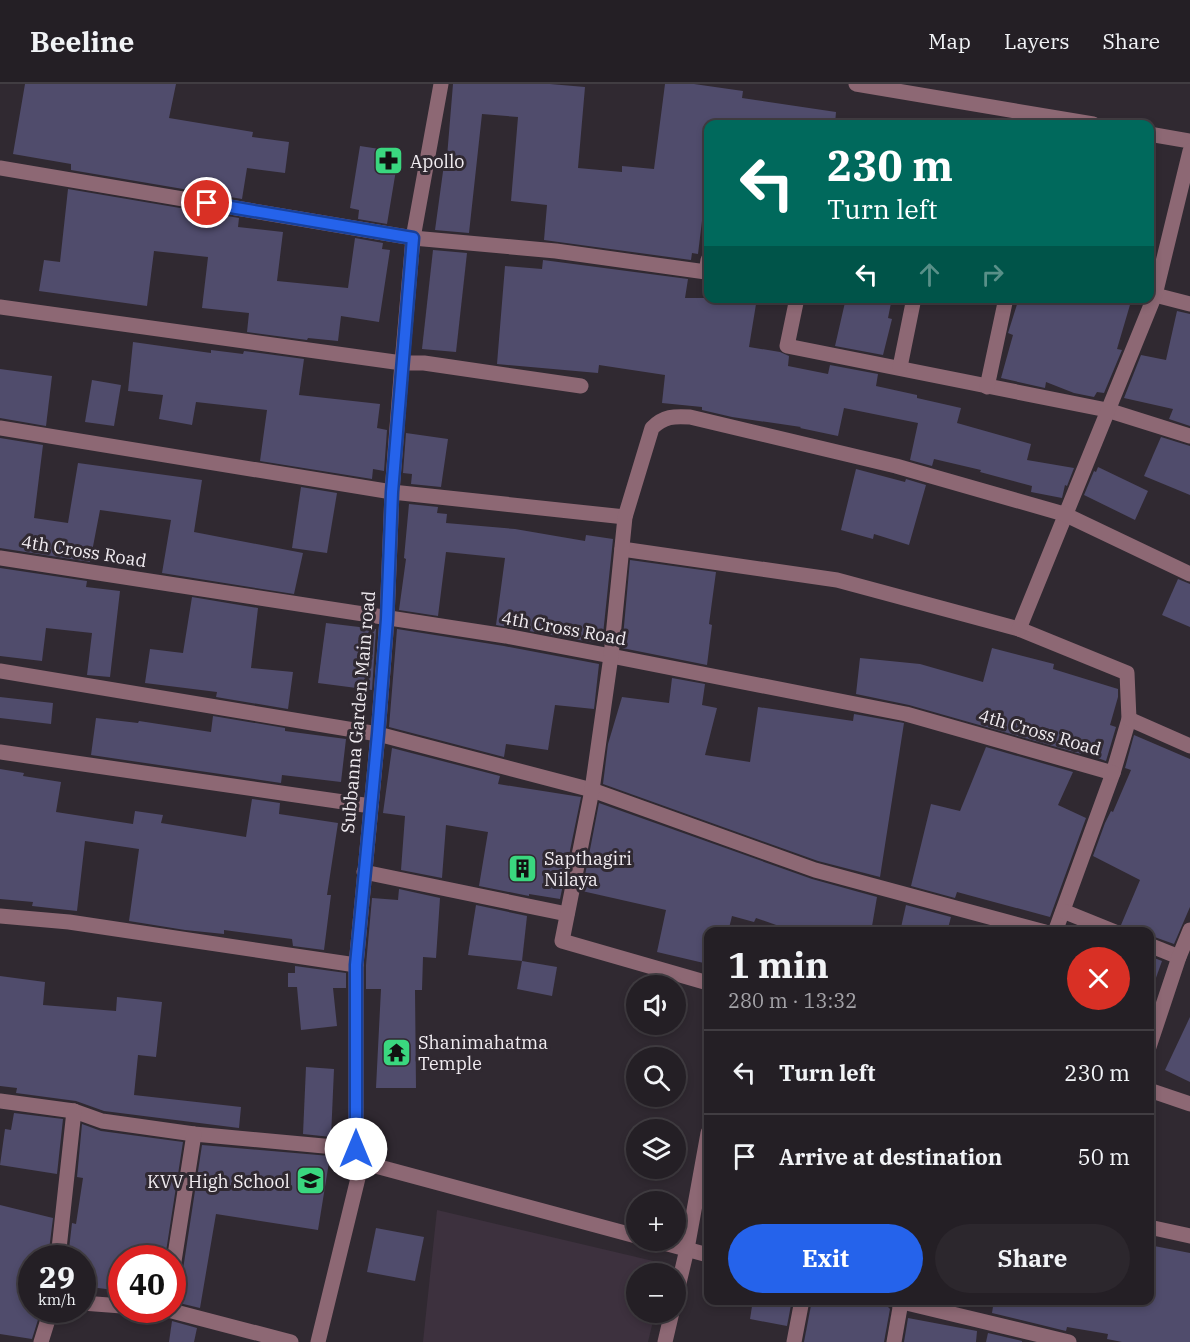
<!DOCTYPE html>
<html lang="en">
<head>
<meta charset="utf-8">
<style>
  :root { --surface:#241f25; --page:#2c272d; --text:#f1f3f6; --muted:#a3a2a7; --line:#413d42; --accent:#2563eb }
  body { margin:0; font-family:"IBM Plex Serif",serif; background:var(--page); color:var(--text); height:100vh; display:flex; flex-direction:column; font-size:22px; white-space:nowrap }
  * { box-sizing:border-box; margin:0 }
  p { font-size:20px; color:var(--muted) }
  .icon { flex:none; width:33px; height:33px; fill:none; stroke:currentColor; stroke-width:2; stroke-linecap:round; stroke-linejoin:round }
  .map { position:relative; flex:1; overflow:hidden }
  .panel { position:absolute; left:704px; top:843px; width:450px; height:378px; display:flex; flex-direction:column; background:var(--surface); border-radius:12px; box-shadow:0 3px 9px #0003,0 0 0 2px var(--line) }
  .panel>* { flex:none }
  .hud { position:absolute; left:704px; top:36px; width:450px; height:183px; border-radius:12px; box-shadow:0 3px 9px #0003,0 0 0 2px var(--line); background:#00695c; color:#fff; overflow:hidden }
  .fabs { position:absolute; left:626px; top:891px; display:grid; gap:12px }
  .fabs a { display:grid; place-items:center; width:60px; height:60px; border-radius:50%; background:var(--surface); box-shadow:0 3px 9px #0003,0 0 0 2px var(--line); font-size:30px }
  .speed { position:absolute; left:18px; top:1161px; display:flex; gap:12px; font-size:30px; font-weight:700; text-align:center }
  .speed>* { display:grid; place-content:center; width:78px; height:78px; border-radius:50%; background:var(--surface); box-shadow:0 3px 9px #0003,0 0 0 2px var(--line); line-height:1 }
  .speed small { font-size:15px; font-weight:400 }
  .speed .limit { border:9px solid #d22; background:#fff; color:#111 }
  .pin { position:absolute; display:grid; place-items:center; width:51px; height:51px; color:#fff; margin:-26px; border:3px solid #fff; border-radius:50%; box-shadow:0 2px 6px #0007 }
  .me { position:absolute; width:66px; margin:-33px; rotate:0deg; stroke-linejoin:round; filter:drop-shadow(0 0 4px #0008) }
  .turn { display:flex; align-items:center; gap:21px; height:126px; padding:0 24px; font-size:27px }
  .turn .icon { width:78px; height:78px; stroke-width:2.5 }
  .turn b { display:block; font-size:42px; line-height:51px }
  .lanes { display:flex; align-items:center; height:57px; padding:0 24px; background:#0003; justify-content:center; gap:30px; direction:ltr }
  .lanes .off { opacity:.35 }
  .round { display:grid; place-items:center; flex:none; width:63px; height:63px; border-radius:32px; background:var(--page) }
  .head { display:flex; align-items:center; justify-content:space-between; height:102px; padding:0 24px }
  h1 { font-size:36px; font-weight:700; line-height:45px }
  .action { display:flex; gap:12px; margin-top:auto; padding:12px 24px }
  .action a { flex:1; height:69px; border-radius:36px; background:var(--accent); color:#fff; font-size:24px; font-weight:700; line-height:69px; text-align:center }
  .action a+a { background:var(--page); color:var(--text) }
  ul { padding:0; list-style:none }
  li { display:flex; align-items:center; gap:18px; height:84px; padding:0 24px; border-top:2px solid var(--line) }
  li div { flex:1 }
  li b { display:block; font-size:22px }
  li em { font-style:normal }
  header { display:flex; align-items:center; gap:36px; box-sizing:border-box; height:84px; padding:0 30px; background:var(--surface); border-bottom:2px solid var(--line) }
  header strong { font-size:28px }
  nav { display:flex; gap:33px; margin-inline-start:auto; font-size:21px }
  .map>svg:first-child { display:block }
  .built { fill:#3d313e }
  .building { fill:#504c6c }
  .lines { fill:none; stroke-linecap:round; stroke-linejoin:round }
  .minor { stroke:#8d6874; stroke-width:15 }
  .route-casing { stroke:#184099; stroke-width:15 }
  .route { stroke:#2563eb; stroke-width:10 }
  .labels { text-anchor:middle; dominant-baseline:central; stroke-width:6; stroke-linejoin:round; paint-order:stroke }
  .poi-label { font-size:18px; fill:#f1ecf1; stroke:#302931; text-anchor:start }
  .street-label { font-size:18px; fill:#f1ecf1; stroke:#302931 }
</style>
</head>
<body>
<header>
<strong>Beeline</strong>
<nav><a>Map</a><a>Layers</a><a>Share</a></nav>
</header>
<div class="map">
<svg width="1190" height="1258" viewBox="0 0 1190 1258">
  <rect width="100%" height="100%" fill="#302931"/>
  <polygon class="built" points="437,1126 666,1180 664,1189 636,1190 636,1228 655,1229 648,1258 423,1258"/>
  <g class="building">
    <polygon points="25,0 176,0 169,34 253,48 252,53 289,58 285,89 247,84 242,115 71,86 71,80 13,70"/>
    <polygon points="453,0 550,0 585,3 578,84 622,88 622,82 654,85 665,0 694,0 743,7 742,14 836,28 835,40 708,40 708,87 698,170 692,169 691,176 544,156 547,121 511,117 518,33 482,30 469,149 435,146 445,73 447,73"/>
    <polygon points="360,62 399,68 387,140 358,135 359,126 350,124"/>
    <polygon points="68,105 239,134 238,143 283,148 277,197 348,204 355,154 383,159 382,165 390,166 379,238 341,232 338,257 308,254 307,256 247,248 249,229 202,224 208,173 154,167 147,222 39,207 44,176 60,178"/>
    <polygon points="433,166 467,169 456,268 422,265"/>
    <polygon points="543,176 688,195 685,214 757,214 749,263 780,268 789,272 788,282 828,290 830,281 878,290 876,302 917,311 917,314 961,324 957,339 1031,360 1027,376 1074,384 1067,402 1065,401 1062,414 1031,408 1032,402 980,388 981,386 934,375 932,382 910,376 918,339 844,324 838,352 800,344 801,343 732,333 702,326 702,323 662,319 665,291 599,281 598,289 497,280 505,182 542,185"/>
    <polygon points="846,214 892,214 888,234 892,235 883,271 835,262"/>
    <polygon points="1019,214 1132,214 1117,265 1122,266 1104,309 1097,308 1094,313 1074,309 1046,298 1045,304 1001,294 1013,251 1008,249"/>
    <polygon points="1177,227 1190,230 1190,342 1169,335 1173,325 1124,314 1141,271 1166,276"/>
    <polygon points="133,258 211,269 211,266 243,270 244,267 304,275 299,311 380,320 377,344 387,346 384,387 373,385 372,395 260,377 267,326 196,318 192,341 159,335 163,311 128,307"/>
    <polygon points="0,285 52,292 46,342 0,334"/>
    <polygon points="92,296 121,301 114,342 85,338"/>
    <polygon points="406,349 448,355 441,403 411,400 412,390 403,389"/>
    <polygon points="1161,353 1190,362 1190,411 1144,392"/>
    <polygon points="0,354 43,361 34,434 68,439 78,379 202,396 194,448 303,469 294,510 162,489 171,436 100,426 90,478 0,464"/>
    <polygon points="1098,383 1148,407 1135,436 1084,411 1094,387 1096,388"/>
    <polygon points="856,385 905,398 906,395 926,401 909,461 874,450 873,455 841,446"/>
    <polygon points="301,403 337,409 327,469 292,464"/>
    <polygon points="409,420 438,423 437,429 447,430 446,439 515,445 585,457 586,451 613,455 602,560 496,541 505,474 446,468 438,532 399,526 406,475 404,474"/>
    <polygon points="630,476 716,488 709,540 712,541 707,581 622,564"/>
    <polygon points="0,484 87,497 86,503 120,507 110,593 87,591 92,549 46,544 42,577 0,572"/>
    <polygon points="1178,495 1190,500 1190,543 1162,531"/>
    <polygon points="192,513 258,524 251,584 293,588 288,625 216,613 217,608 145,599 150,565 183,569"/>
    <polygon points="326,539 376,545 372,606 318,599"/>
    <polygon points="397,545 504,562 599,580 594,625 555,621 548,666 506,660 504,673 389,643"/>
    <polygon points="992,564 1054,580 1053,585 1118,605 1118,613 1110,641 1116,643 1106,677 1082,668 1081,670 909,621 856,610 860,574 920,580 983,598"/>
    <polygon points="672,594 705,600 702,621 717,624 705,671 750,678 758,623 853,637 854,630 904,639 880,793 818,777 603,700 608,660 622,613 669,619"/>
    <polygon points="0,613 53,619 51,640 0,634"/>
    <polygon points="213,632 285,644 285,647 346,655 341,698 282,691 281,699 91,671 96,634 138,639 139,637 211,648"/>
    <polygon points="1134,651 1190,675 1190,823 1174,860 1149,851 1149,848 1137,848 1121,841 1140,796 1093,772 1105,739 1111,727 1113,728 1131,686 1125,684"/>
    <polygon points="986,663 1073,688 1058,721 1086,734 1050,833 957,808 955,814 911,802 931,720 960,727"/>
    <polygon points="392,664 500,692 498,700 581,713 560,815 529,810 529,812 479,802 488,748 446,741 442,794 401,786 405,732 383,729"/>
    <polygon points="0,685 24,689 23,692 61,698 56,728 133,740 135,727 163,731 161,739 246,753 252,715 280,719 279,730 338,739 327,811 331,811 324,866 293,862 292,855 224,846 224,850 185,846 129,837 139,765 85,757 77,827 32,822 33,818 0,815"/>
    <polygon points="599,719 812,795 877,813 871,848 796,848 756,834 754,838 732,832 728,848 708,848 708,880 657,868 666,826 582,807"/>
    <polygon points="399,805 440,814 436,874 423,873 422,906 415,906 416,1004 376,1004 381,905 366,905 366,881 372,814 398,816"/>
    <polygon points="476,821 527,832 522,877 468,871"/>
    <polygon points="906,821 951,833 947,848 900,848"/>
    <polygon points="1149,872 1162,877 1152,905 1149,905"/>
    <polygon points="522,877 557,883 552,912 517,905"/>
    <polygon points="295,882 346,889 346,904 333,904 337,942 301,946 297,903 288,903 288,889 295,889"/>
    <polygon points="0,892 45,898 43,921 116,927 117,913 162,918 156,973 138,971 134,1011 241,1023 239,1044 104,1027 76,1017 16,1009 17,1004 0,1002"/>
    <polygon points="1190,933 1190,998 1165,986"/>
    <polygon points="306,983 334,985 331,1053 303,1050"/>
    <polygon points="14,1029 63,1035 57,1090 0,1081 5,1045 11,1046"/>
    <polygon points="82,1040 101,1047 183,1058 165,1174 122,1174 122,1207 82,1202 82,1174 68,1174 72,1139 76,1140 83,1094 77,1093"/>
    <polygon points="202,1061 330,1072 318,1146 216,1130 200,1224 175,1218 182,1192"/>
    <polygon points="0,1121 53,1134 48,1174 32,1174 32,1226 41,1226 32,1255 0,1250"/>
    <polygon points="376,1144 424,1153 415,1197 367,1188"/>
    <polygon points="1149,1161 1190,1169 1190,1258 1122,1258 1107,1255 1108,1250 1067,1243 1066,1247 992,1229 994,1216 1149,1216"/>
    <polygon points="753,1216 792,1216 787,1242 750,1235"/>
    <polygon points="812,1216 856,1216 887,1222 890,1225 884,1258 804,1258"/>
    <polygon points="908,1234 977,1247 976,1258 904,1258"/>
    <polygon points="172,1237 197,1244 194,1258 169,1258"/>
    <polygon points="988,1249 1022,1257 1022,1258 986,1258"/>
  </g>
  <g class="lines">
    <g class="minor">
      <polyline points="856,0 1093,40"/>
      <polyline points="1149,50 1190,57"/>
      <polyline points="0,84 413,154 556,167 706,188 708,176"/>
      <polyline points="1155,211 1190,220"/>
      <polyline points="797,214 787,262 1107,326 1190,352"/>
      <polyline points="0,223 402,279 424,279 581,302"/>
      <polyline points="900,283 914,214"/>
      <polyline points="987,303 1006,214"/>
      <polyline points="0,344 392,408 625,433"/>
      <polyline points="622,465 837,496 1019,545 1127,589 1129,635 1113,689 1055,848"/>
      <polyline points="0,474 506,552 611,572 906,630 1113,689"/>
      <polyline points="1019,545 1155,211 1190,67"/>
      <polyline points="0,587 378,650 592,706 815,786 1045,848"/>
      <polyline points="1129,635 1190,662"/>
      <polyline points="0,668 371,722"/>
      <polyline points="364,788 567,830"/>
      <polyline points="1063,827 1115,848"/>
      <polyline points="0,832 69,838 356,881"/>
      <polyline points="1149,861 1179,873"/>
      <path d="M708 899 562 857 592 706 611 572 625 433 652 344C664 332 674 332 690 333L896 382 1064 430 1190 490"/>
      <polyline points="1149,963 1179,873 1190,846"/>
      <polyline points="1149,1006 1190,1020"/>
      <polyline points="0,1017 74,1027 102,1037 194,1050 356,1065"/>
      <polyline points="357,1077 636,1152"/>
      <polyline points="1149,1143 1190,1152"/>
      <polyline points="653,1156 708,1171"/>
      <polyline points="58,1174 74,1027"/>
      <polyline points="172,1190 194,1050"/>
      <polyline points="675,1216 687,1165 708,1049"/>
      <polyline points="894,1216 1069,1258"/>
      <polyline points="82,1219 122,1222"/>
      <polyline points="168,1226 291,1258"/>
      <polyline points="41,1258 51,1226"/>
      <polyline points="318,1258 359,1090 356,1065 356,881 378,650 387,535 392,408 402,279 413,154 441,0"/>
      <polyline points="665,1258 672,1228"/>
      <polyline points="794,1258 802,1216"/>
      <polyline points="894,1258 901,1218"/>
    </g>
  </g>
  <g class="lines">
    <defs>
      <polyline id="route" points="207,119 413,154 392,408 387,535 378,650 356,881 356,1065"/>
    </defs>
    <use href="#route" class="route-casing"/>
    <use href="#route" class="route"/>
  </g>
  <defs>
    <symbol id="pharmacy-square" viewBox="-11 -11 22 22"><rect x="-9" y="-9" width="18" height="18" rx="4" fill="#3ad77f" stroke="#302931"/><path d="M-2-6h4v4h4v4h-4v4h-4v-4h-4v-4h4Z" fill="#111"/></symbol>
    <symbol id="building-square" viewBox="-11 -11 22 22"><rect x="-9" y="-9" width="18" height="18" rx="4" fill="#3ad77f" stroke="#302931"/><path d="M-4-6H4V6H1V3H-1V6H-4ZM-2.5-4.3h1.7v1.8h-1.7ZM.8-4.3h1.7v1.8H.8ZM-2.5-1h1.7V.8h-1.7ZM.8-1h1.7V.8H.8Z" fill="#111"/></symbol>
    <symbol id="temple-square" viewBox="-11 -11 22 22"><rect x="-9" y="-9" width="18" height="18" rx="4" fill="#3ad77f" stroke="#302931"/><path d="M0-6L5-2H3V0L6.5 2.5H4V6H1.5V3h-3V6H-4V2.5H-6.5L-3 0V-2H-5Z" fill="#111"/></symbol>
    <symbol id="school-square" viewBox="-11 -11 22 22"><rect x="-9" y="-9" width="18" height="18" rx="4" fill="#3ad77f" stroke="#302931"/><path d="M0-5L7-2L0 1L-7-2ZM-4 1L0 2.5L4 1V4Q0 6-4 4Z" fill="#111"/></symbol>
  </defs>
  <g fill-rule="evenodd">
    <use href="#pharmacy-square" x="372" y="60" width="33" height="33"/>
    <use href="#building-square" x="506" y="768" width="33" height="33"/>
    <use href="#temple-square" x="380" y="952" width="33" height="33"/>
    <use href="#school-square" x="294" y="1080" width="33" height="33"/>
  </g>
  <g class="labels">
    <g class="poi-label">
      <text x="410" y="77">Apollo</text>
      <text x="544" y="774">Sapthagiri<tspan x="544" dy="21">Nilaya</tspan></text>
      <text x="418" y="958">Shanimahatma<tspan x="418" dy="21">Temple</tspan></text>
      <text x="290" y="1097" text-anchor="end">KVV High School</text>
    </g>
    <g class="street-label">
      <text transform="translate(84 467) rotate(9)">4th Cross Road</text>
      <text transform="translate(564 544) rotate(10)">4th Cross Road</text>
      <text transform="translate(358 628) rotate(-85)">Subbanna Garden Main road</text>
      <text transform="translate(1040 648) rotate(16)">4th Cross Road</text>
    </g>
  </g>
</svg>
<div class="fabs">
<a><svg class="icon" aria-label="sound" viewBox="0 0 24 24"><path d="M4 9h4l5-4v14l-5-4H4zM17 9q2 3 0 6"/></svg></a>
<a><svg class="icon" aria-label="search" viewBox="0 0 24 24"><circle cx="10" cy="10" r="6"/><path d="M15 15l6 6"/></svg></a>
<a><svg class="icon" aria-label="layers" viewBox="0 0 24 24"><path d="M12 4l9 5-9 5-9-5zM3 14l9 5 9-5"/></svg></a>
<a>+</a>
<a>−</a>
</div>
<div class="speed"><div>29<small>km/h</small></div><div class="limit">40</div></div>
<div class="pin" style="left:207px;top:119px;background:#d93025"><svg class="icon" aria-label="arrive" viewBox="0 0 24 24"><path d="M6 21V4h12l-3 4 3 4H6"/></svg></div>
<svg class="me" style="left:356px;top:1065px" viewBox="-20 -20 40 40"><circle r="19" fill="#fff"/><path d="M0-13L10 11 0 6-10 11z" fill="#2563eb"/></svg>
<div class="hud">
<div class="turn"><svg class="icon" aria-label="left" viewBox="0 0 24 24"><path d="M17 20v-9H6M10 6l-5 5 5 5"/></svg><div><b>230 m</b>Turn left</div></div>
<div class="lanes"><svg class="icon" aria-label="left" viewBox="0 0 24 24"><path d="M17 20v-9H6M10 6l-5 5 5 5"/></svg><svg class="icon off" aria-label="ahead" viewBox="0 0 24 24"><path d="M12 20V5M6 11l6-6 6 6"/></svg><svg class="icon off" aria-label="right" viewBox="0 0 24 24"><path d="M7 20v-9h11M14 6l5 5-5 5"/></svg></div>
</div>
<section class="panel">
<div class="head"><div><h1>1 min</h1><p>280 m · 13:32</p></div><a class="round" style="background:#d93025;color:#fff"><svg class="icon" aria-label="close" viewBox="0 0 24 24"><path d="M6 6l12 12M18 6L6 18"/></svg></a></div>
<ul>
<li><svg class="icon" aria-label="left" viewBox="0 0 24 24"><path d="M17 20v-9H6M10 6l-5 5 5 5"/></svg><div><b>Turn left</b></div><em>230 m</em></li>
<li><svg class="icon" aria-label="arrive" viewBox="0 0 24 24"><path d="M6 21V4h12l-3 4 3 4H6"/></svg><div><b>Arrive at destination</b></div><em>50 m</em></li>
</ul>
<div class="action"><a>Exit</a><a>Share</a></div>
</section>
</div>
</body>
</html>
